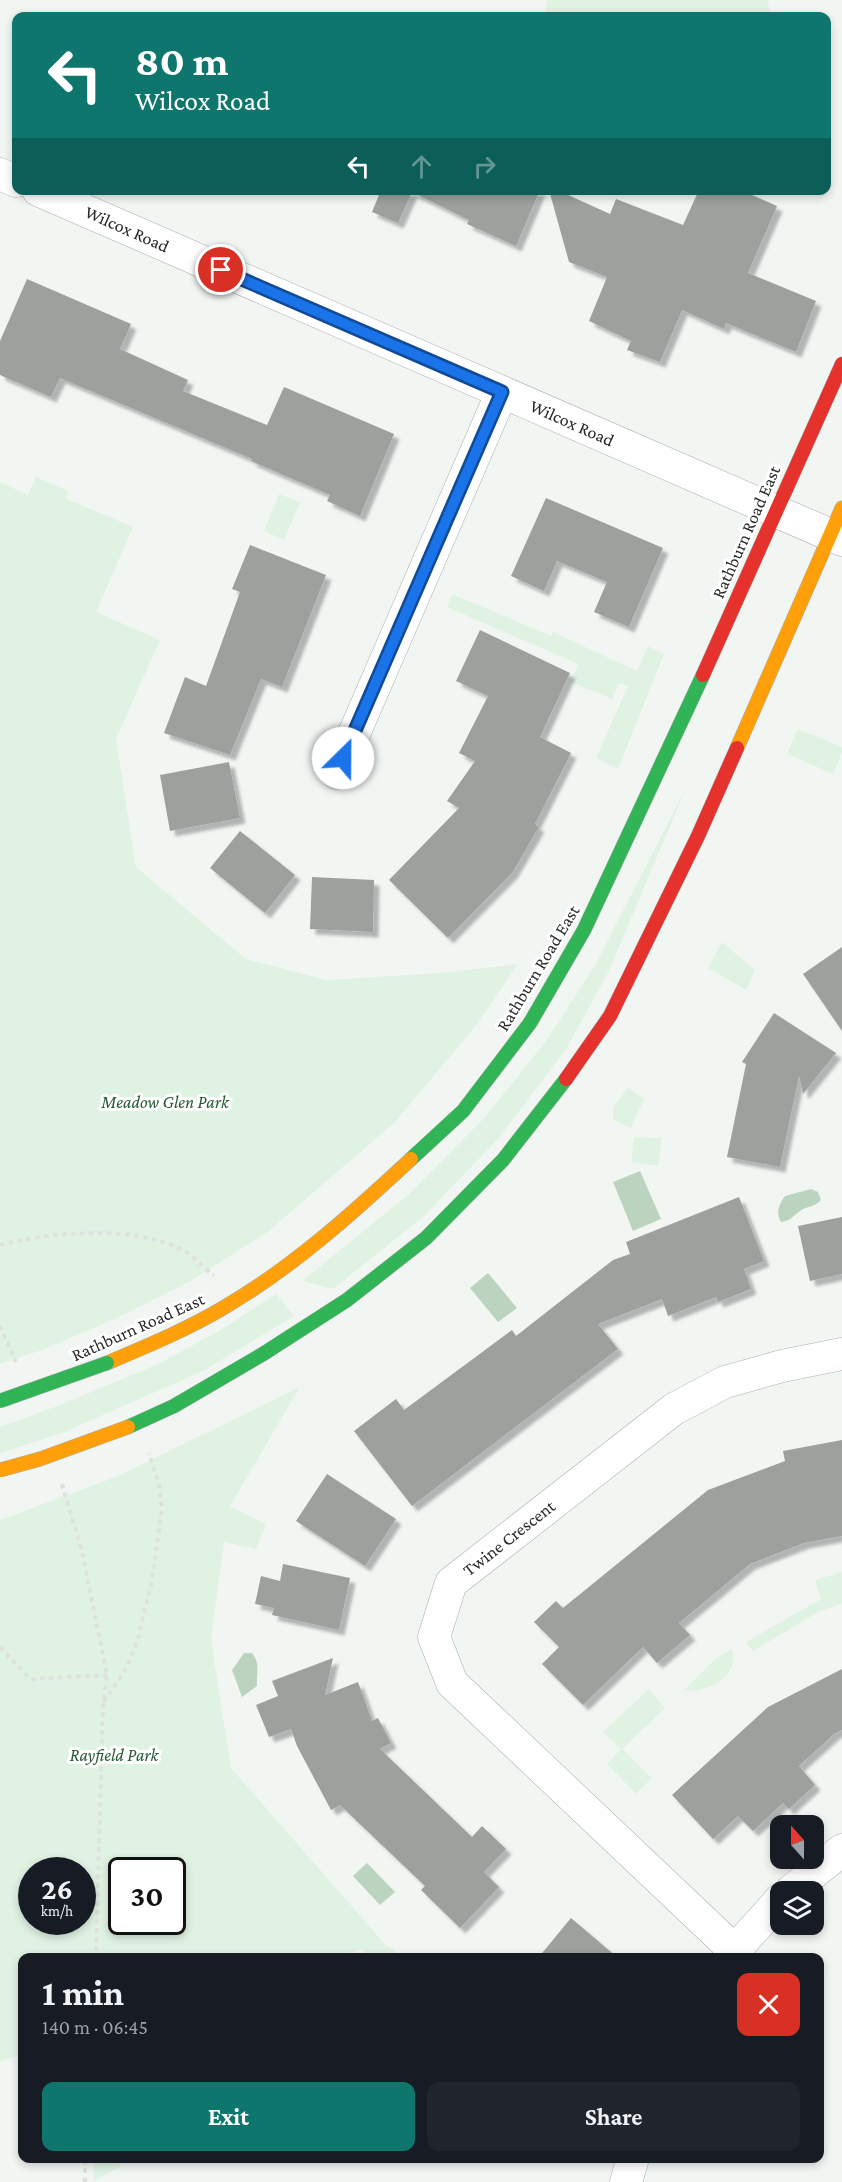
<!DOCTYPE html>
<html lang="en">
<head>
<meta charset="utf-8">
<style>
  :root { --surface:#171b24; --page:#20242c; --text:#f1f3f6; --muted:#9ea1a6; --accent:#0f766e }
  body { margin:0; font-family:"Crimson Pro",serif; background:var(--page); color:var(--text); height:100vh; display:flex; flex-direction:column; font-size:22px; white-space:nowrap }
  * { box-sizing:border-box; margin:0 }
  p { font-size:20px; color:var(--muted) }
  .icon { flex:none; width:33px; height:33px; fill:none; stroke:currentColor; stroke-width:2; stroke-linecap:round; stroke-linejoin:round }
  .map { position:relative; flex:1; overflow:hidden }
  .side { position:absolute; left:18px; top:1953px; width:806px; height:210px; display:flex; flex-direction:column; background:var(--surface); border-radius:12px; box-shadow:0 3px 9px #0003 }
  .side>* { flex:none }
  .top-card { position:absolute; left:12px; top:12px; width:819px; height:183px; border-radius:12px; box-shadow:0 3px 9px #0003; background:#0f766e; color:#fff; overflow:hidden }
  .needle { width:39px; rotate:339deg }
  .buttons { position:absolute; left:770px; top:1815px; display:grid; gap:12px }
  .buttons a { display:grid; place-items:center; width:54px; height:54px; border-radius:12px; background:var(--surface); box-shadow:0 3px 9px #0003; font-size:30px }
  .speed { position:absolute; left:18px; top:1857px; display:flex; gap:12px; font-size:30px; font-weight:700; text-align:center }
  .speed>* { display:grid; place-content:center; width:78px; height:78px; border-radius:50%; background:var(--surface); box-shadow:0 3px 9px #0003; line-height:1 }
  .speed small { font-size:15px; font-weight:400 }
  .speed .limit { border:3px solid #111; border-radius:9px; background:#fff; color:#111 }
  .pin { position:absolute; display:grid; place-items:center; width:51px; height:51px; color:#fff; margin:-26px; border:3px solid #fff; border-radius:50%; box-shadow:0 2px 6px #0007 }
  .me { position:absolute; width:66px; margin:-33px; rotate:23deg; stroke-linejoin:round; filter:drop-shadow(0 0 4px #0008) }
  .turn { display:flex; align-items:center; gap:21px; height:126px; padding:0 24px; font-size:27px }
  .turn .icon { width:78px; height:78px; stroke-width:2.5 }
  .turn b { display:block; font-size:42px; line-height:51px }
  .lanes { display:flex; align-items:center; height:57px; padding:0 24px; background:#0003; justify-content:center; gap:30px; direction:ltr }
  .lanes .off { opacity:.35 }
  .round { display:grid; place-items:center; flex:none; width:63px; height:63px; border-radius:12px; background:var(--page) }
  .overview { display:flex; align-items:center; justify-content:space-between; height:102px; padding:0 24px }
  h1 { font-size:36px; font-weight:700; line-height:45px }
  .button { display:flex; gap:12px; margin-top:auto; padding:12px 24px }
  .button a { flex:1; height:69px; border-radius:12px; background:var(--accent); color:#fff; font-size:24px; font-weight:700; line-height:69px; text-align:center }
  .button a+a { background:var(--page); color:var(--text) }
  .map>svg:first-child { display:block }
  .green { fill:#e0f3e3; fill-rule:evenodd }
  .water { fill:#bbd4bf }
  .building { fill:#9ea09e; filter:url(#shadow) }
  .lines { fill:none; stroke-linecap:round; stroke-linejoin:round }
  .street-casing { stroke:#acaeac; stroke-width:33 }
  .fast-casing { stroke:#acaeac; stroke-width:15 }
  .slow-casing { stroke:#acaeac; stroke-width:15 }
  .jam-casing { stroke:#acaeac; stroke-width:15 }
  .path { stroke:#dfe1df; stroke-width:4; stroke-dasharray:4.5 4.5; stroke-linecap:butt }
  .street { stroke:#fdfefd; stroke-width:32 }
  .fast { stroke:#30b455; stroke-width:14 }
  .slow { stroke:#ff9f0a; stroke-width:14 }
  .jam { stroke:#e5322d; stroke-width:14 }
  .fast-bridge-casing { stroke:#acaeac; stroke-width:15; stroke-linecap:butt }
  .slow-bridge-casing { stroke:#acaeac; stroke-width:15; stroke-linecap:butt }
  .fast-bridge { stroke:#30b455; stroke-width:14 }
  .slow-bridge { stroke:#ff9f0a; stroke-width:14 }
  .route-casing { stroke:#114b97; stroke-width:15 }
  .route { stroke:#1a73e8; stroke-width:10 }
  .labels { text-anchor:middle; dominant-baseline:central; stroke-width:6; stroke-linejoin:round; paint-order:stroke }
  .street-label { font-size:18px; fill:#282928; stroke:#fff }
  .park-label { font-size:18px; font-style:italic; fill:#265933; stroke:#fff }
</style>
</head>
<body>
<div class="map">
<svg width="842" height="2182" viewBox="0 0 842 2182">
  <defs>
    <filter id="shadow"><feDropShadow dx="5.5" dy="5.5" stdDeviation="1.5" flood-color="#0004"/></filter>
  </defs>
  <rect width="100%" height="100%" fill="#f2f6f3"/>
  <g class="green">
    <polygon points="547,0 768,0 770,16 545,16"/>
    <polygon points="36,477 68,491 65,498 133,527 96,612 160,640 116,739 136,867 246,959 326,980 439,973 518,964 475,1027 395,1122 269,1231 189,1282 119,1317 42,1350 0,1364 0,482 28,495"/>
    <polygon points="279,494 300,502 284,540 264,531"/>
    <polygon points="452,594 551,636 553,632 637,671 648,646 664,654 618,769 596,758 628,686 619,683 612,699 571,682 578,664 447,607"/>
    <polygon points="798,729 842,747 842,752 833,774 787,754"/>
    <polygon points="687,786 608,973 566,1049 498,1139 423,1217 333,1289 302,1281 408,1195 485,1117 546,1041 594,967"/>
    <polygon points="722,942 755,970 746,990 708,968"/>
    <polygon points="628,1088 644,1099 631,1128 613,1120 613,1107"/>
    <polygon points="634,1137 662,1138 658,1166 631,1162"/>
    <polygon points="276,1294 294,1316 203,1371 62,1433 0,1453 0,1427 60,1405 160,1363 219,1331"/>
    <path d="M300 1387 230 1506 266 1524 256 1549 224 1542 211 1639 231 1768 384 1943 401 1957H366L363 1949 332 1958H22V2054L0 2062V1520L118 1476ZM32 1870H82V1922H32ZM122 1870H172V1922H122Z"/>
    <polygon points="842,1572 842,1604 820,1611 753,1651 746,1642 821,1599 815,1580"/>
    <path d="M732 1649C738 1670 721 1685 702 1689 696 1691 689 1690 683 1691L716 1658Z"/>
    <polygon points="649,1689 665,1708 622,1749 652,1778 636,1794 607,1764 621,1749 603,1732"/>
    <polygon points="93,2159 121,2159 120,2167 94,2181"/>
  </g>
  <g class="water">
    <polygon points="640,1171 661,1219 633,1231 613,1182"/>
    <path d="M811 1189 818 1192 821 1200C816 1206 810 1206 803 1209 794 1214 792 1221 781 1222 775 1212 779 1205 785 1196Z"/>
    <polygon points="488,1273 517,1308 498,1322 470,1288"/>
    <path d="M244 1653H252C261 1664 256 1673 257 1686L242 1697 232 1670Z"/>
    <polygon points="367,1863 395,1892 380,1905 353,1876"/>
  </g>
  <g class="building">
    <polygon points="381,190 540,190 516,246 467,224 469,220 412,192 398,223 372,212"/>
    <polygon points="549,190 557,190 610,214 616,199 683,225 699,190 741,190 777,206 748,273 816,301 796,352 726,323 724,329 682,310 660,362 627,350 631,341 589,321 607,277 569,262"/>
    <polygon points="27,279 131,324 120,349 188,380 183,391 267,425 284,387 394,434 360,516 327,501 330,495 251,461 252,459 60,378 51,397 0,375 0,341"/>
    <polygon points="546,498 663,548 629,627 594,612 607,582 557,561 544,591 511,576"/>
    <polygon points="250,545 326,575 282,687 261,679 230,755 164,733 185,677 206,686 240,592 232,589"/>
    <polygon points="480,630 570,673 540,737 571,753 535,824 539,827 512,873 448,938 389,880 459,808 447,801 475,761 459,753 488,696 456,681"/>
    <polygon points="229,762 240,818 170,831 160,775"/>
    <polygon points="240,831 295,875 265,913 210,868"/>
    <polygon points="312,877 374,880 373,932 310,929"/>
    <polygon points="842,947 842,1031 803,974"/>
    <polygon points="774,1013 836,1053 803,1094 799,1076 780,1167 727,1157 746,1064 742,1062"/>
    <polygon points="739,1197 764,1261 744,1269 751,1289 718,1302 716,1297 668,1316 662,1299 598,1324 618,1349 412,1506 354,1431 396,1399 404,1410 512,1330 516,1336 613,1260 630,1254 626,1242"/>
    <polygon points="842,1217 842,1274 810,1281 798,1226"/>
    <polygon points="842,1440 842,1536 804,1543 750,1564 679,1623 690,1635 657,1663 643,1647 583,1705 542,1664 559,1647 534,1622 556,1601 563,1608 708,1490 785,1461 783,1451"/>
    <polygon points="327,1474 396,1519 365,1566 296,1521"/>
    <polygon points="283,1564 350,1578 339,1630 272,1615 274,1608 255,1604 261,1576 280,1581"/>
    <polygon points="333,1658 325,1695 358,1682 372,1721 378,1718 391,1743 380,1749 472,1837 482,1826 506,1849 484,1872 499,1887 460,1928 421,1890 425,1886 340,1805 331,1810 297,1746 291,1729 269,1737 256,1705 278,1696 272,1681"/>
    <polygon points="842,1669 842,1730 834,1734 799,1766 815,1785 789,1809 783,1803 753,1831 738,1816 713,1839 672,1795 768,1707"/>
    <polygon points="571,1918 618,1958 538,1958"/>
  </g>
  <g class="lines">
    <defs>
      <g id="street">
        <polyline points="0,174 16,181"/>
        <polyline points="38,190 842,540"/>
        <polyline points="337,773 502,392"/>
        <polyline points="790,1892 842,1850"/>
        <polyline points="734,1950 452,1683 434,1637 451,1583 674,1409 725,1382 782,1366 842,1354"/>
        <polyline points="728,1958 780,1900"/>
        <polyline points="626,2182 633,2158"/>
      </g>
      <g id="fast">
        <polyline points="411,1159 463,1111 530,1023 584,930 703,675"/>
        <polyline points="128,1427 174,1406 263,1354 347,1300 426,1238 503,1160 566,1079"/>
      </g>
      <g id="slow">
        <polyline points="737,748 842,508"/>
        <path d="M107 1363C147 1346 186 1330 223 1308 292 1268 353 1213 411 1159"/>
      </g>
      <g id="jam">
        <polyline points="703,675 842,364"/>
        <polyline points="566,1079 610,1016 698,836 737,748"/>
      </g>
    </defs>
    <use href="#street" class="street-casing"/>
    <use href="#fast" class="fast-casing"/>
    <use href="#slow" class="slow-casing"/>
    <use href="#jam" class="jam-casing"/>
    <g class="path">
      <path d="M0 1245C49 1232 140 1224 186 1252 196 1258 205 1269 214 1276"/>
      <polyline points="0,1326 16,1362"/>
      <polyline points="62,1484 82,1551 107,1675 103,1703 96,1958"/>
      <polyline points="0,1647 30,1679 107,1675"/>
      <polyline points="104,1702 127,1667 137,1642 152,1580 162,1509 159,1485 149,1453"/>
      <polyline points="85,2182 85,2158"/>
    </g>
    <use href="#street" class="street"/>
    <use href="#fast" class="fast"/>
    <use href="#slow" class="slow"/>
    <use href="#jam" class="jam"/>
    <defs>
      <polyline id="fast-bridge" points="0,1401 107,1363"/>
      <polyline id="slow-bridge" points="0,1470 40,1459 128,1427"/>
    </defs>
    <use href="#fast-bridge" class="fast-bridge-casing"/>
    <use href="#slow-bridge" class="slow-bridge-casing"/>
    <use href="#fast-bridge" class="fast-bridge"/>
    <use href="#slow-bridge" class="slow-bridge"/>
  </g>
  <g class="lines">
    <defs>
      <polyline id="route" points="221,270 502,392 343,758"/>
    </defs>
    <use href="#route" class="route-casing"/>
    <use href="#route" class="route"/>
  </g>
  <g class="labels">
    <g class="street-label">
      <text transform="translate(127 229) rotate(24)">Wilcox Road</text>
      <text transform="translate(572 423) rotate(24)">Wilcox Road</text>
      <text transform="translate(746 532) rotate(-66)">Rathburn Road East</text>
      <text transform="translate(538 968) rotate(-59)">Rathburn Road East</text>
      <text transform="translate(138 1327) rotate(-24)">Rathburn Road East</text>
      <text transform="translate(509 1538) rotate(-38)">Twine Crescent</text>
    </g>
    <g class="park-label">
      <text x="165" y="1102">Meadow Glen Park</text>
      <text x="114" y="1755">Rayfield Park</text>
    </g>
  </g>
</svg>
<div class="buttons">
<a><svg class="needle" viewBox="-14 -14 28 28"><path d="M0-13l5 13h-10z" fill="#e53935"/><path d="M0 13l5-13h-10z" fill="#9ea1a6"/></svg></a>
<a><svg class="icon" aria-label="layers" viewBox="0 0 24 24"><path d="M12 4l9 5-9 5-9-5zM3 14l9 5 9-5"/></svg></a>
</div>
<div class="speed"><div>26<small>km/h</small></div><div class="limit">30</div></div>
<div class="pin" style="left:221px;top:270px;background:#d93025"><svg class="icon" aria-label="arrive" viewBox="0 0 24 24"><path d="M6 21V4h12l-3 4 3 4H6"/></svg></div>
<svg class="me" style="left:343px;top:758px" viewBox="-20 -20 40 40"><circle r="19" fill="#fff"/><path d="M0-13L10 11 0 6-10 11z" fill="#1a73e8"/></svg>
<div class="top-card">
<div class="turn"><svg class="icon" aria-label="left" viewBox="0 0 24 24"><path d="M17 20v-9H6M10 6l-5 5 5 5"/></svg><div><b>80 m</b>Wilcox Road</div></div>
<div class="lanes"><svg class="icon" aria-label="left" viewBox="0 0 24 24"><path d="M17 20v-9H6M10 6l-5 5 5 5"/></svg><svg class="icon off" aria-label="ahead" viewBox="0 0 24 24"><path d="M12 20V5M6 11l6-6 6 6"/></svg><svg class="icon off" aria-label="right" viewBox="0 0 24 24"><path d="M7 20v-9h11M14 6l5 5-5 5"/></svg></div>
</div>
<section class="side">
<div class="overview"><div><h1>1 min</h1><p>140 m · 06:45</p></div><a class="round" style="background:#d93025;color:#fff"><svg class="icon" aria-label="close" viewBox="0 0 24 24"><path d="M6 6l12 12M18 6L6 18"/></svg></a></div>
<div class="button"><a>Exit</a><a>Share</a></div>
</section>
</div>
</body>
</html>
